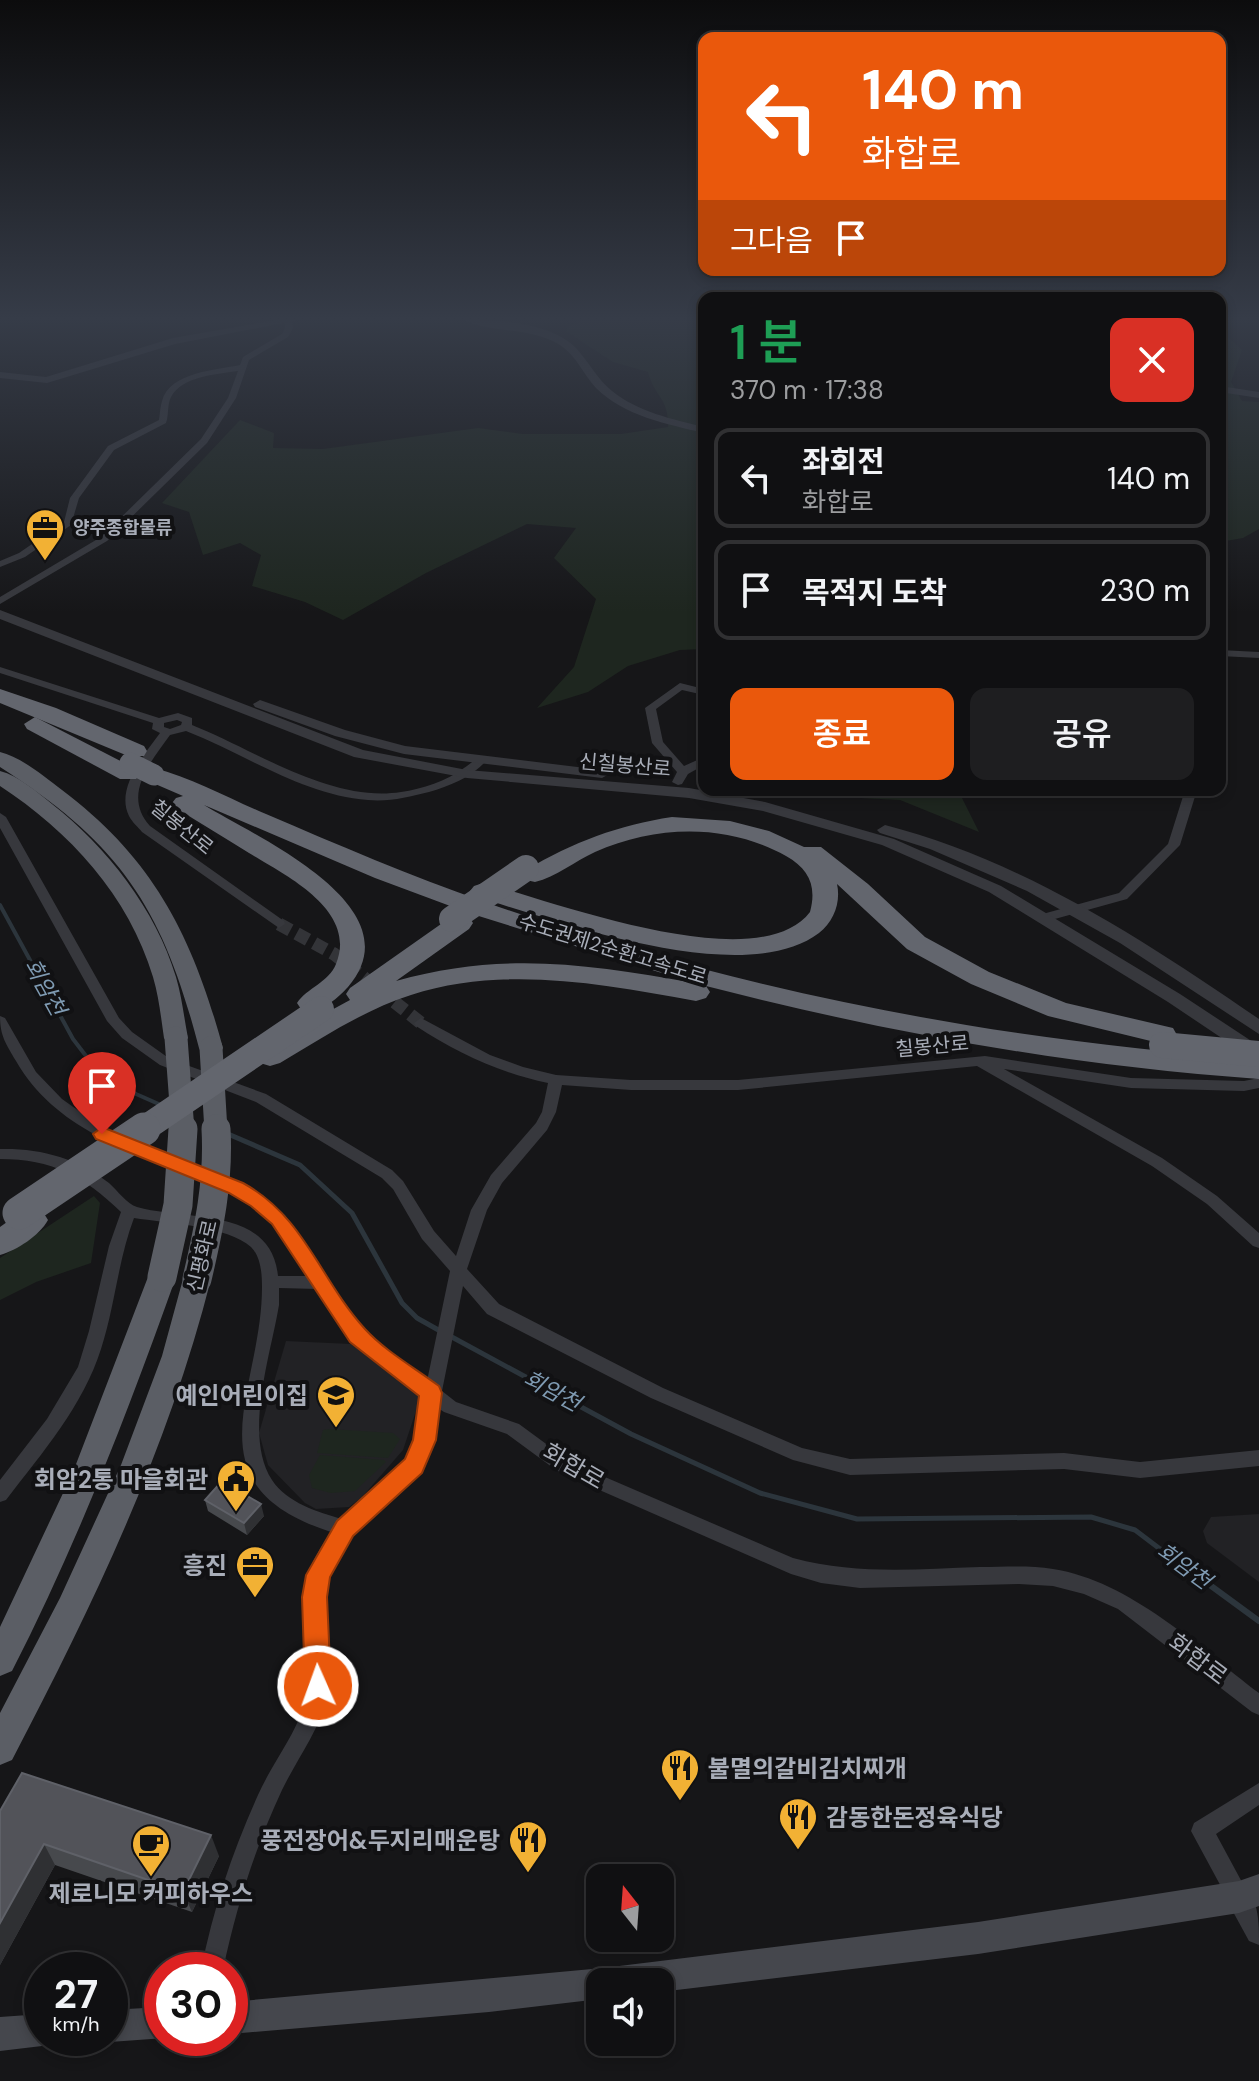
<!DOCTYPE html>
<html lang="ko">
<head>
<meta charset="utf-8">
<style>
  :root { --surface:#101012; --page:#1e1e20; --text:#f1f3f6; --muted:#9c9d9f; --line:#303032; --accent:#ea580c }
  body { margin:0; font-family:"DM Sans","Noto Sans KR",sans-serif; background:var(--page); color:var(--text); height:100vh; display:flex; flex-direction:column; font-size:30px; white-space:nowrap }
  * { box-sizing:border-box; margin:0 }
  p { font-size:26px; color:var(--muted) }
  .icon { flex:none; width:44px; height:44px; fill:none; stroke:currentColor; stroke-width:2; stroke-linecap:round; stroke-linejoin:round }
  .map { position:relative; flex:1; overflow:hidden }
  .sheet { position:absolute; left:698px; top:292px; width:528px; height:504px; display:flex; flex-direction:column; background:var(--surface); border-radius:16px; box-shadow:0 4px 12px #0003,0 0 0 2px var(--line) }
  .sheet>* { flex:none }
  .guide { position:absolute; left:698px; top:32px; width:528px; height:244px; border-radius:16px; box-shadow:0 4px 12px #0003,0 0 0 2px var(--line); background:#ea580c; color:#fff; overflow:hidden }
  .needle { width:52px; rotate:343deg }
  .controls { position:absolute; left:586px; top:1864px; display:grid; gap:16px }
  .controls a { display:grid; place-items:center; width:88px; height:88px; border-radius:16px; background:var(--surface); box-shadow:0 4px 12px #0003,0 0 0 2px var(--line); font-size:40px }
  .speed { position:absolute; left:24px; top:1952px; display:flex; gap:16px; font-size:40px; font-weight:700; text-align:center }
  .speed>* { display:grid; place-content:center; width:104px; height:104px; border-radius:50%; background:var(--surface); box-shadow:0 4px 12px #0003,0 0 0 2px var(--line); line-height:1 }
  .speed small { font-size:20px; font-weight:400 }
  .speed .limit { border:12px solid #d22; background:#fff; color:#111 }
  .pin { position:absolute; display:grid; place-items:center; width:68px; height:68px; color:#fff; margin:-82px -34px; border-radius:50% 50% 50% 0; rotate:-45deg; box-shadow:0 0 8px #0007 }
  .pin .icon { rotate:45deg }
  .me { position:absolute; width:88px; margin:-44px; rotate:358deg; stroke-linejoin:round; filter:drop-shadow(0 0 6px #0008) }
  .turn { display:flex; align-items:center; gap:28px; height:168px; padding:0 32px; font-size:36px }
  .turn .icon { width:104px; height:104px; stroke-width:2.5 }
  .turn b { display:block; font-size:56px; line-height:68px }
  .then { display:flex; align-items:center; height:76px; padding:0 32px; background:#0003; gap:16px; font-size:30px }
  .round { display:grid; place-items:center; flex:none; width:84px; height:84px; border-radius:16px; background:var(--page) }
  .head { display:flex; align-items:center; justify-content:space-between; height:136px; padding:0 32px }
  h1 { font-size:48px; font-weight:600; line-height:60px; color:#1e9e55 }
  .cta { display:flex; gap:16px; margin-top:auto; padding:16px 32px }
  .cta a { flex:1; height:92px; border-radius:16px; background:var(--accent); color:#fff; font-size:32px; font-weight:600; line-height:92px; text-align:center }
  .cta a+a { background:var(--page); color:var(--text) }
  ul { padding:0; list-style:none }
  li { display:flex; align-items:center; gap:24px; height:100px; margin:0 16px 12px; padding:0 16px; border:4px solid var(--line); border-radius:16px }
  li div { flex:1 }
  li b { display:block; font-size:30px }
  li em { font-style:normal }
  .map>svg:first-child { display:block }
  .built { fill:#222225 }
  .green { fill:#1e261f }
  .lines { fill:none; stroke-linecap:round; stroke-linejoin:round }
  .stream-far2 { stroke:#2c353c; stroke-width:4 }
  .stream-far1 { stroke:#2c353c; stroke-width:5 }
  .stream { stroke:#2c353c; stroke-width:6 }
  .minor-tunnel { stroke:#333438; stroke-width:13; stroke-dasharray:13 7; stroke-linecap:butt }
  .minor { fill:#37383d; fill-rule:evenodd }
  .tertiary { fill:#37383d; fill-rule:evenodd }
  .secondary { fill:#45474d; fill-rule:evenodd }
  .trunk { fill:#5b5e65; fill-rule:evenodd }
  .motorway { fill:#63666e; fill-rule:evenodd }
  .trunk-bridge-far1 { stroke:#5b5e65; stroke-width:23 }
  .trunk-bridge { stroke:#5b5e65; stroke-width:29 }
  .motorway-bridge-far2 { stroke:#63666e; stroke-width:21 }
  .motorway-bridge-far1 { stroke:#63666e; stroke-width:26 }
  .motorway-bridge { stroke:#63666e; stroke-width:33 }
  .wall { fill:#47494d }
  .shaded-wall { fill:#2f3033 }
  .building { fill:#525359; stroke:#5f6168; stroke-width:2 }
  .route { fill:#ea580c; stroke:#983908; stroke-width:2 }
  .labels { text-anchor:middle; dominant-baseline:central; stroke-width:8; stroke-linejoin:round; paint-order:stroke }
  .far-poi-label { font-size:18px; font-weight:bold; fill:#a8adb8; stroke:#111113; text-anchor:start }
  .street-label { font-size:20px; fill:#a8adb8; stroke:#111113 }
  .water-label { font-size:22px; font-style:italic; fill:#7f9bb3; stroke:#111113 }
  .near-poi-label { font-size:24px; font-weight:bold; fill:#a8adb8; stroke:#111113; text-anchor:end }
  .near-street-label { font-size:24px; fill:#a8adb8; stroke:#111113 }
</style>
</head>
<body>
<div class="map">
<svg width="1259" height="2081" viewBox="0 0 1259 2081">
  <rect width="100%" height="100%" fill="#161618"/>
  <g class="built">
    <polygon points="286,1341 351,1344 416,1386 422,1393 403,1450 362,1497 349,1507 316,1509 305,1503 268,1465 259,1433"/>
    <polygon points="1259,1514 1259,1582 1207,1543 1203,1531 1211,1517"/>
  </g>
  <g class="green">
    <path d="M586 320H704V649L680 650 628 666 588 692 537 708 574 667 596 599 554 558 576 528 527 524 426 573 343 620 305 602 252 586 261 555 240 543 203 555 189 512 162 503 240 420 274 433 273 448 323 449 478 428 523 434H621L668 427C669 397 654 397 648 372L613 362 567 332V327Z"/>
    <polygon points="1220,330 1242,350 1231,382 1242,401 1259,402 1259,529 1243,538 1220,542"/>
    <polygon points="791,790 958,790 979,832 900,800 821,796"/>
    <polygon points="94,1196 100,1203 91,1263 36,1282 0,1300 0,1258"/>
    <polygon points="329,1429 393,1433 400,1439 388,1458 317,1453 323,1430"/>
    <polygon points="320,1455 384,1460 386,1462 355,1491 331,1493 312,1488 309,1475"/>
  </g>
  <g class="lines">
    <polyline class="stream-far2" points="0,905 73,1039 96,1069 136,1094 161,1105"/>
    <g class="stream-far1">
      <polyline points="228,1134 300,1165 352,1213 402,1303 417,1318 442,1332"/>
      <polyline points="450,1336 631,1434 760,1493 857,1519 1091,1517 1135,1530 1164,1552"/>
    </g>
    <polyline class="stream" points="1162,1550 1259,1621"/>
    <polyline class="minor-tunnel" points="279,924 334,954 421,1023"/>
    <g class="minor">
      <path d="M285 320 292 321 293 328 288 337 249 360 236 398 207 443 107 541 0 604V597L101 537 201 439 228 398 238 371C218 374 182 376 171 397 167 405 169 415 166 423L114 450 79 498 71 525 25 557 0 567V561L19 553 64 522 70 498 108 446 159 420C160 414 160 407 162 401 170 372 216 370 240 365L243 357 282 334 285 328Z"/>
      <polygon points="1220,650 1259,652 1259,658 1220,656"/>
      <path d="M0 667 159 718 178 713 192 718V725C255 750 331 803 401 792 422 789 447 781 464 768 472 763 475 757 485 758L487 760C472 777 450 786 429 792 409 797 389 802 368 800 303 795 245 754 186 731L170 735C150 763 122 795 150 826L284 921 285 924 279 928 142 832C138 827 132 822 129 816 115 788 145 754 160 733L152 729 153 723 0 673ZM177 720 182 722 181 725 170 729 164 727V723Z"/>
      <polygon points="680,683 704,689 704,695 682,690 656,709 663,742 684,766 704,757 704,765 688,774 682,784 678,785 672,782 677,772 652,743 645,708"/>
      <polygon points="1185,790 1197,790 1180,845 1127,899 1044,922 1039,921 1038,918 1039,915 1119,893 1168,844"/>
      <path d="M0 813 6 817 119 1018 132 1032 170 1059 266 1094 392 1170 403 1181 434 1231 456 1256 471 1210 491 1175 536 1123 542 1112 548 1083C500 1073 457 1053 416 1026L414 1023 421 1018 490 1055 523 1067 556 1075 631 1080H738L985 1056 1131 1078 1244 1081 1259 1078V1088L1244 1091 1131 1088 1004 1069 1162 1158 1217 1196 1259 1233V1248L1253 1246 1207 1204 1152 1166 977 1066 738 1090H631L562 1085 556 1112 547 1130 502 1183 487 1210 467 1269 499 1304 663 1388 802 1448 850 1459 1064 1453 1140 1462 1259 1450V1466L1140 1478 1064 1469 850 1475 793 1460 651 1398 487 1314 463 1286 442 1391 456 1402 519 1424 568 1460 591 1471 793 1558C857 1575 916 1569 980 1567 1004 1567 1030 1565 1053 1569 1130 1581 1198 1647 1259 1693V1715L1252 1712 1118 1609 1084 1594 1053 1586 1019 1584 860 1588 821 1583 791 1574 579 1481 556 1470 507 1434 444 1412 438 1408C434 1430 432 1453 419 1472 392 1512 351 1519 330 1570 314 1608 336 1656 327 1697 319 1731 297 1759 282 1790 255 1848 236 1908 223 1970H201C213 1910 232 1852 258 1795 274 1759 304 1725 309 1685 313 1652 300 1616 305 1587 307 1568 321 1547 331 1532 186 1485 262 1392 262 1287 262 1274 261 1257 251 1247 228 1226 166 1223 134 1218 118 1260 115 1306 101 1349 83 1406 42 1453 6 1500L0 1502V1480L47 1419 78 1367 89 1331 109 1246 121 1212C84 1176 52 1159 0 1159V1149C40 1148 77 1158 109 1183 117 1190 127 1204 137 1207 186 1221 271 1206 278 1276H309C292 1252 278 1222 253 1204 236 1192 216 1186 197 1178 129 1151 55 1129 16 1061 6 1044 0 1036 0 1016L5 1018 36 1072 62 1099 86 1116 107 1130 241 1184 263 1196 285 1215 364 1331 427 1381 450 1271 422 1239 393 1189 382 1178 256 1102 160 1065 122 1038 107 1021 0 828ZM279 1288 318 1289 352 1341 423 1397 411 1453C395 1481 365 1497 342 1519 318 1512 287 1503 272 1480 243 1436 271 1354 279 1305Z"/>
      <polygon points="1259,1783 1259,1805 1216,1834 1250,1897 1247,1905 1239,1908 1231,1905 1191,1831 1194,1823"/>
    </g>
    <g class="tertiary">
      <polygon points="276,320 299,320 175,344 47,383 0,378 0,372 46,377 173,338"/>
      <path d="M464 320C498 320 550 322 576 348 589 362 597 379 612 391 638 412 672 419 704 427V433C667 424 624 416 596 388 583 374 576 355 560 345 529 326 492 334 464 320Z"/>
      <polygon points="1220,386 1259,392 1259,398 1220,392"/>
      <polygon points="0,610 363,750 467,770 689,788 765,802 894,839 1001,886 1180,994 1259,1046 1259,1055 1247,1055 1168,1002 989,892 882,845 763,811 689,798 467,778 354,757 0,619"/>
      <polygon points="260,700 345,730 405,746 602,770 609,774 602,778 404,754 335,736 255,707 253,704"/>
      <path d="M885 825C1022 860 1144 940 1259 1019V1034L1120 943 1027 891 930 849 880 833 877 830Z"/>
      <path d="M1239 1883C1259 1893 1259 1922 1259 1945L1249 1941 1225 1897 1229 1887Z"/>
    </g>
    <g class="secondary">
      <polygon points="1259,1874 1259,1906 1239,1913 978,1954 660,1992 660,1982 600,1982 600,1999 489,2012 230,2034 230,2002 603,1968 978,1922 1239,1881"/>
      <polygon points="162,2007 162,2038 165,2038 110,2042 99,2038 110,2038 110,2010"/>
      <polygon points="42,2014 42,2038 55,2038 54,2042 42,2046 0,2051 0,2017"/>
    </g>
    <g class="trunk">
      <path d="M0 752C21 757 45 777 62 790 155 860 193 938 223 1048L220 1054H202L199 1048C163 909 122 845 0 767Z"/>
      <path d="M0 771C19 776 37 792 52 804 107 847 156 910 176 977 182 997 184 1018 188 1038L184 1044H168L164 1038C161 1018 159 997 153 977 129 896 69 831 0 786Z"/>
      <path d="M162 1266 172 1269 176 1277C128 1412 77 1544 12 1671L0 1676V1627L73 1472 148 1277 152 1269Z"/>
      <path d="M197 1268 207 1271 211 1279C168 1449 93 1605 12 1760L0 1765V1713L60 1598 121 1465 162 1356 183 1279 187 1271Z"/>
    </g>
    <g class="motorway">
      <polygon points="0,689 56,708 144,746 147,751 144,756 128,756 0,703"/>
      <polygon points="35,717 136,769 140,774 136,779 120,779 27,729 24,724"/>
      <path d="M154 768C192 778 230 799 266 814 338 845 411 876 485 902 734 990 996 1041 1259 1059V1079C1071 1066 889 1033 706 986L710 992 706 998 696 1001C603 984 503 965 411 995 364 1010 322 1038 280 1063L270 1066 260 1063 256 1056 260 1049 350 1000 346 994 350 988 451 917H469L473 923 469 929 396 981C502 951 588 964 694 983L469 913 375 878 204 805C256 837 417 907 348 987 336 1000 320 1014 301 1009L297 1003C307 988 329 982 336 964 358 910 285 875 249 853 225 838 200 823 176 808L172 803 176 798 183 796 146 780 142 775 146 770Z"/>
      <path d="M672 817 730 821 769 831 804 847H821L868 884 925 937 989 972 1066 1003 1173 1028 1177 1035 1173 1042 1163 1044 1048 1016 971 984 907 949 837 884C841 902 834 921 819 933 743 990 558 921 474 896L470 891 474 886 483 883C553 901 758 980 810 912 817 886 809 869 786 856 727 823 656 825 595 852 575 861 556 877 535 882L526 880 523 875 526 870C573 842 619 825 672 817Z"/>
      <path d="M32 1208 43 1212 48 1220C39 1236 17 1250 0 1255V1227L21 1212Z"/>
    </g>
    <g class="trunk-bridge-far1">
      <polyline points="176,1038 183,1131"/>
      <polyline points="211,1048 216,1131"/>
    </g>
    <g class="trunk-bridge">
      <polyline points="162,1277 178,1205 183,1129"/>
      <path d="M197 1279C209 1228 219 1181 216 1129"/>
    </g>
    <polyline class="motorway-bridge-far2" points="130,763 154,775"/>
    <g class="motorway-bridge-far1">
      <polyline points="452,919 526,868"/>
      <polyline points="1162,1045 1259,1054"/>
      <polyline points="141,1131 321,1009"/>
    </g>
    <polyline class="motorway-bridge" points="19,1213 144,1129"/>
  </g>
  <g class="wall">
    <polygon points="205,1500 264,1516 247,1535 208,1511"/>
    <polygon points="0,1811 219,1856 192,1912 55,1865 0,1965"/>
  </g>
  <g class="shaded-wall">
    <polygon points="261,1504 264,1516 247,1535 244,1523"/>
    <polygon points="211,1835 219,1856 192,1912 183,1892"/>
    <polygon points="44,1844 55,1865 0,1965 0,1923"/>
  </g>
  <g class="building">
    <polygon points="222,1481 261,1504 244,1523 205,1500"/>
    <polygon points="22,1773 211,1835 183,1892 44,1844 0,1923 0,1811"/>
  </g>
  <linearGradient id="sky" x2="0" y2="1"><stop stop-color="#0c0c0d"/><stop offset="0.52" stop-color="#363c48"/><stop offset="1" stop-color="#363c48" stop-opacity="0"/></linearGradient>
  <rect width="1259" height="612" fill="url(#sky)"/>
  <path class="route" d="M102 1127 243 1183C305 1217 320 1280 365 1329 385 1351 415 1368 439 1386L442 1393 436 1440 422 1473 353 1536 330 1577 327 1597 331 1686 328 1695 318 1699 309 1695 305 1686 302 1597 306 1575 337 1521 405 1459 413 1440 419 1396 350 1342 272 1224 251 1206 229 1193 96 1139 93 1134Z"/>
  <defs>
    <symbol id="office-pin" viewBox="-11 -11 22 30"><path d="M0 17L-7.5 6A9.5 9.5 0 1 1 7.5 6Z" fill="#f2b134" stroke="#111113"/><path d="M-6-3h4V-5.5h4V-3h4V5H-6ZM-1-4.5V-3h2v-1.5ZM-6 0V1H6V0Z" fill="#111"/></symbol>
    <symbol id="school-pin" viewBox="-11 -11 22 30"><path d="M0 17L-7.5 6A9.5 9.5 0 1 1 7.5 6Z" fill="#f2b134" stroke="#111113"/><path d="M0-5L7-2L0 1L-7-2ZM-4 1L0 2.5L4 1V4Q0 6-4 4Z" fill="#111"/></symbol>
    <symbol id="civic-pin" viewBox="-11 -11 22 30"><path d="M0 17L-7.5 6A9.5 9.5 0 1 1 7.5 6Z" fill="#f2b134" stroke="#111113"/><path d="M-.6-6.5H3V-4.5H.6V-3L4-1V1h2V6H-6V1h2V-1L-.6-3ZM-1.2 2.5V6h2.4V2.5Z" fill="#111"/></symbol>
    <symbol id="restaurant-pin" viewBox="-11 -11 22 30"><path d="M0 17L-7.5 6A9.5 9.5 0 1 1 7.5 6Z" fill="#f2b134" stroke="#111113"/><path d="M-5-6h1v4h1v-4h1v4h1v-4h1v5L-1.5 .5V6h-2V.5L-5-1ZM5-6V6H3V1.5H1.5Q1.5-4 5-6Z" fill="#111"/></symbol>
    <symbol id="cafe-pin" viewBox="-11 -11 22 30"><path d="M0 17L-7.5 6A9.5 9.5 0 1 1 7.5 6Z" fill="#f2b134" stroke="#111113"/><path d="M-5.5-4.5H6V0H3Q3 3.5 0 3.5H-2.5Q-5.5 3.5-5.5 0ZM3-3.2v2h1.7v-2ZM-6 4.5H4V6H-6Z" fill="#111"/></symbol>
  </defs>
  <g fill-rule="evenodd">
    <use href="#office-pin" x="23" y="506" width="44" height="60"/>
    <use href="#school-pin" x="314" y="1373" width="44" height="60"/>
    <use href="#civic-pin" x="214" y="1457" width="44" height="60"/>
    <use href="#office-pin" x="233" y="1543" width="44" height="60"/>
    <use href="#restaurant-pin" x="658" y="1746" width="44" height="60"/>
    <use href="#restaurant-pin" x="776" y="1795" width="44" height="60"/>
    <use href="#restaurant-pin" x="506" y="1818" width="44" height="60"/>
    <use href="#cafe-pin" x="129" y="1822" width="44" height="60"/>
  </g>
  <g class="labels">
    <g class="far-poi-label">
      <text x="73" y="528">양주종합물류</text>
    </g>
    <g class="street-label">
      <text transform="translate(625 765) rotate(5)">신칠봉산로</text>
      <text transform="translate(182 827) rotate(39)">칠봉산로</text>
      <text transform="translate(613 949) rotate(17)">수도권제2순환고속도로</text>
      <text transform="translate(932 1046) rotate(-5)">칠봉산로</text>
      <text transform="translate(202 1256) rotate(-77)">신평화로</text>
    </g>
    <g class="water-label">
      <text transform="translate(45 987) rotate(61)">회암천</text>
      <text transform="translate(552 1391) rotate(28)">회암천</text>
      <text transform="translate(1184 1566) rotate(36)">회암천</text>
    </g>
    <g class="near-poi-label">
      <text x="308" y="1395">예인어린이집</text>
      <text x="208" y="1479">회암2통 마을회관</text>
      <text x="227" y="1565">흥진</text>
      <text x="708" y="1768" text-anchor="start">불멸의갈비김치찌개</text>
      <text x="826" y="1817" text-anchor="start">감동한돈정육식당</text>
      <text x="500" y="1840">풍전장어&amp;두지리매운탕</text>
      <text x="151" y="1893" text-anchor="middle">제로니모 커피하우스</text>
    </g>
    <g class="near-street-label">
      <text transform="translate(574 1466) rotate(30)">화합로</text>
      <text transform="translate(1198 1659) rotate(37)">화합로</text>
    </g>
  </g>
</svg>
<div class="controls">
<a><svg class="needle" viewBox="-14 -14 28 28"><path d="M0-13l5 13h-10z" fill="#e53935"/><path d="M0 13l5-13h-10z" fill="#9c9d9f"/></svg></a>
<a><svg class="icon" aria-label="sound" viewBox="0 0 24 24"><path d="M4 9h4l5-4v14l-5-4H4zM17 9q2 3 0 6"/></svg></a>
</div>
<div class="speed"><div>27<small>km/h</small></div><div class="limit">30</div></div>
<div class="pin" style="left:102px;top:1134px;background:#d93025"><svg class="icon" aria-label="arrive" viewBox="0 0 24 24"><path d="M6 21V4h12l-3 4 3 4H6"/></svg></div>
<svg class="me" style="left:318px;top:1686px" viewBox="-20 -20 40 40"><circle r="17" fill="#ea580c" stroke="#fff" stroke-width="3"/><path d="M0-11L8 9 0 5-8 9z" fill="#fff"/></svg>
<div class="guide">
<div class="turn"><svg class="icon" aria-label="left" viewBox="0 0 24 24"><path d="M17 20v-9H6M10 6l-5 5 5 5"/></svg><div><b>140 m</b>화합로</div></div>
<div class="then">그다음<svg class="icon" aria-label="arrive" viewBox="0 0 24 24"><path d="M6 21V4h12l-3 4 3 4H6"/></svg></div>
</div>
<section class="sheet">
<div class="head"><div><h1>1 분</h1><p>370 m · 17:38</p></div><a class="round" style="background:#d93025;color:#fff"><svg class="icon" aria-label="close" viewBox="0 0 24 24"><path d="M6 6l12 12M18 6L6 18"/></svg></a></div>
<ul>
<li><svg class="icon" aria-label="left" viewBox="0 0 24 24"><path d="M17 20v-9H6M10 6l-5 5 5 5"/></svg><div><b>좌회전</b><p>화합로</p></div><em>140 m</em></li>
<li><svg class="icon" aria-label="arrive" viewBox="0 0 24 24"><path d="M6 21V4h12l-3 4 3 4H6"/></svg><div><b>목적지 도착</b></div><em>230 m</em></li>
</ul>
<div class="cta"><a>종료</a><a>공유</a></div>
</section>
</div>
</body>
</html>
